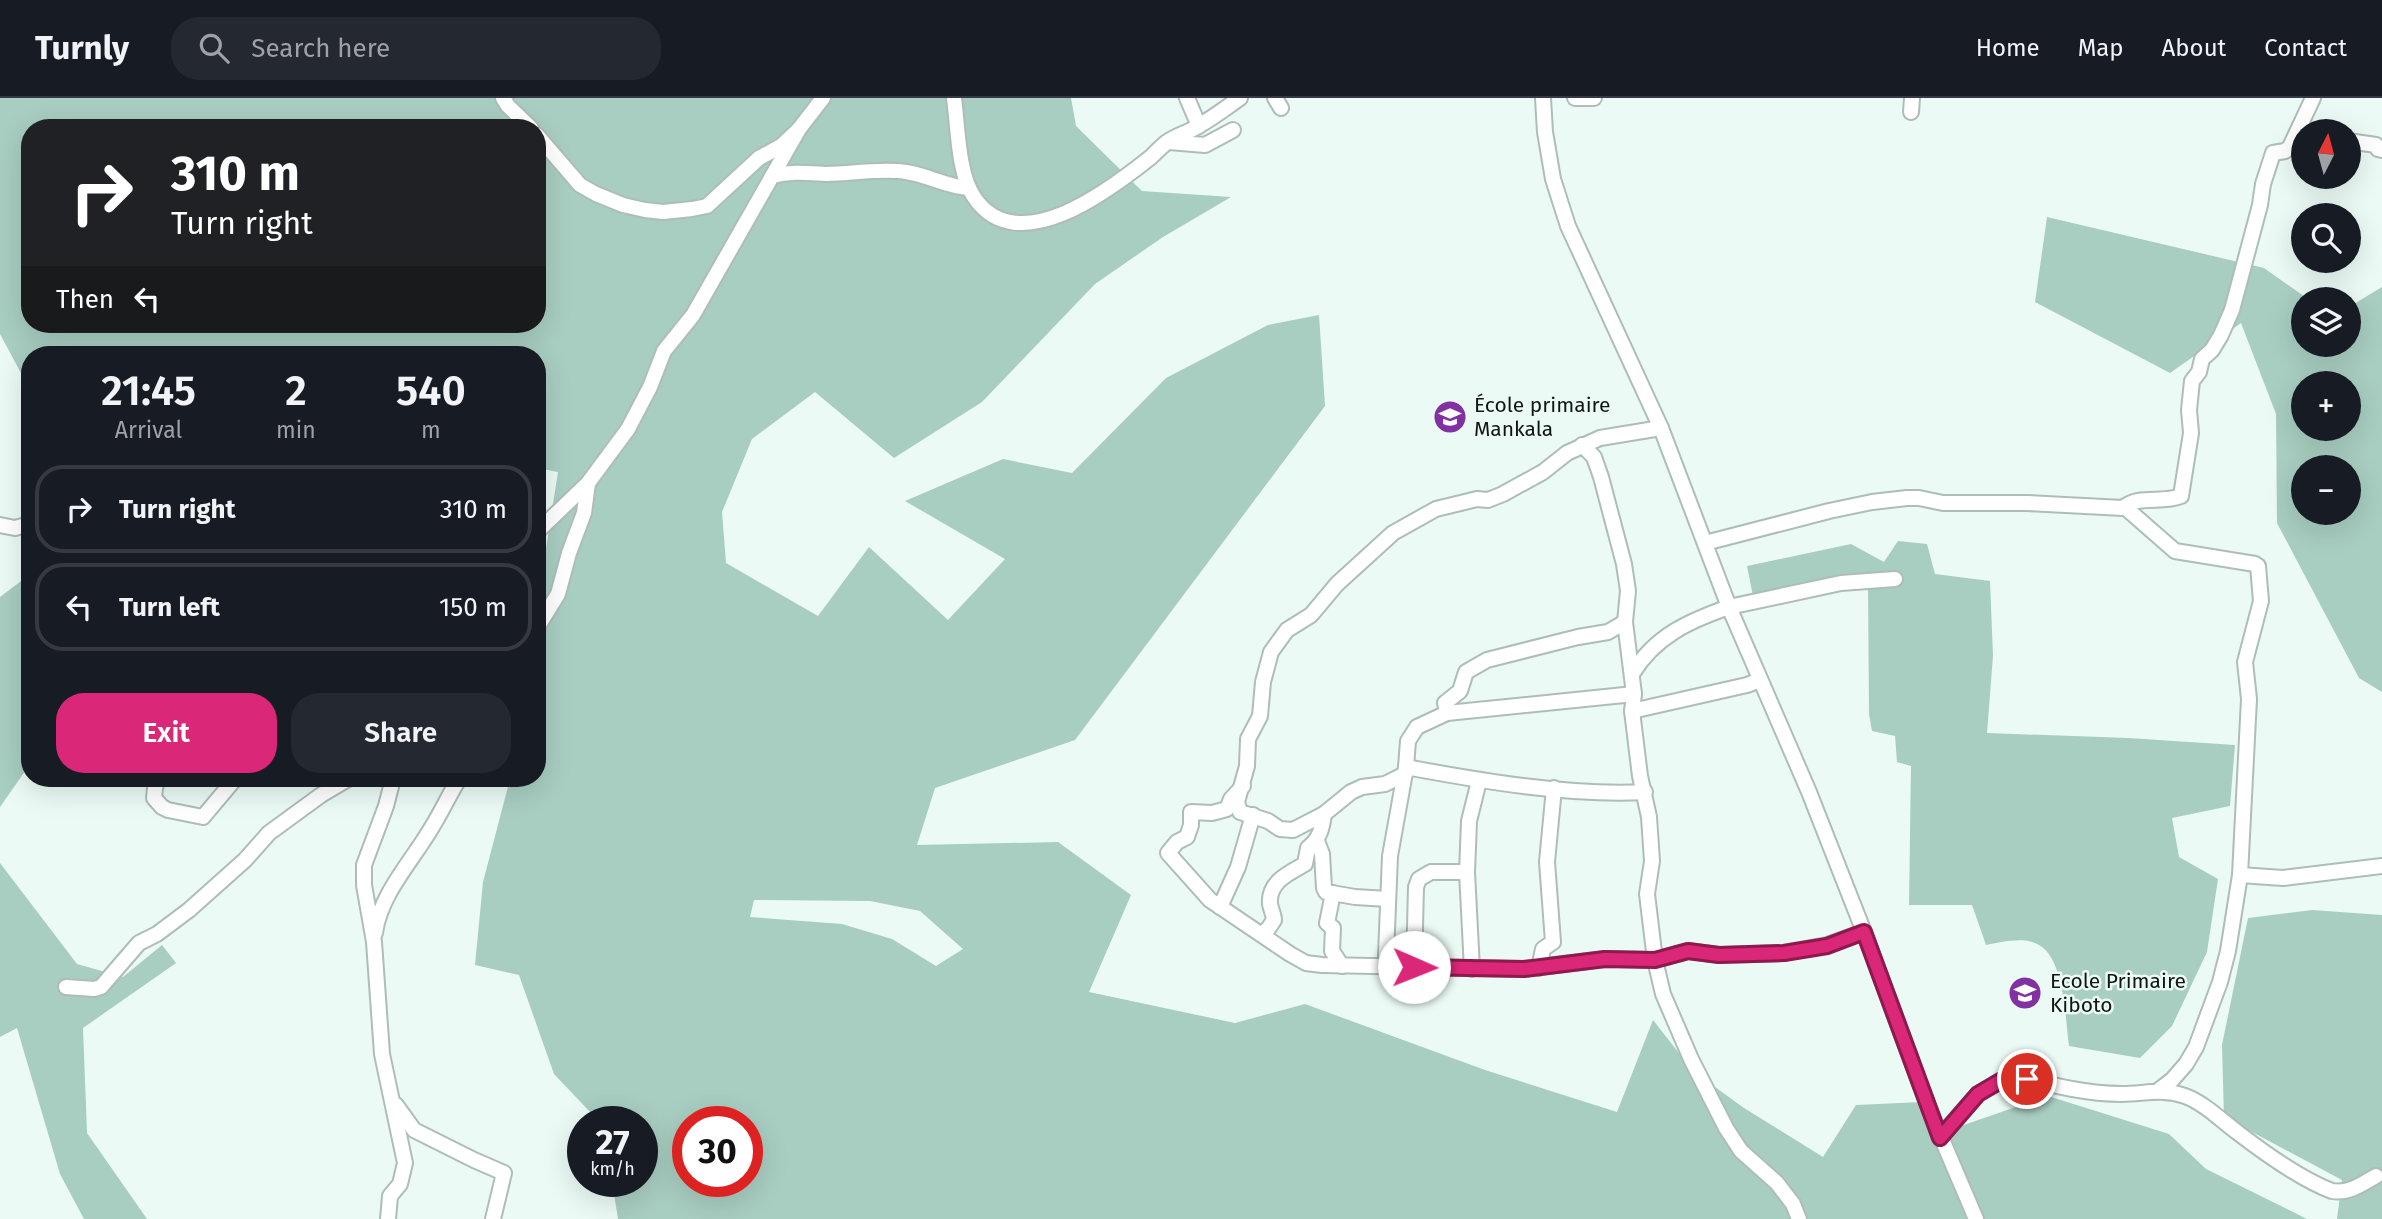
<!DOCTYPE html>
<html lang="en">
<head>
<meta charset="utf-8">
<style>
  :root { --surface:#171b24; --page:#242831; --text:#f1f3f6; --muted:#9ea1a6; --line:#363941; --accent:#db2777 }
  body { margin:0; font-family:"Fira Sans",sans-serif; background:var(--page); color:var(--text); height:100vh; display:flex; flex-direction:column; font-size:26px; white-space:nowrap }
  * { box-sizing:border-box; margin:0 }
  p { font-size:23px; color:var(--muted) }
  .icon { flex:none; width:38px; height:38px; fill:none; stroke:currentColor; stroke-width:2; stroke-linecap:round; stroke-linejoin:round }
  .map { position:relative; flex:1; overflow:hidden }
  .sheet { position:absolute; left:21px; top:248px; width:525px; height:441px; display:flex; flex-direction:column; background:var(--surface); border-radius:28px; box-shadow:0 7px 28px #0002 }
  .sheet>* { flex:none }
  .banner { position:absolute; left:21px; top:21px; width:525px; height:214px; border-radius:28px; box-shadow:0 7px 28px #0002; background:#202124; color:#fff; overflow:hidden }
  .needle { width:46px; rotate:6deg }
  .buttons { position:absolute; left:2291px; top:21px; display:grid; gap:14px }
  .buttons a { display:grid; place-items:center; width:70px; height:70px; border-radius:50%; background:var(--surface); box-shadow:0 7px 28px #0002; font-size:35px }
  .speed { position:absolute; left:567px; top:1008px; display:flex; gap:14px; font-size:35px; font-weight:700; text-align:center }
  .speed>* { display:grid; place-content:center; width:91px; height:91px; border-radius:50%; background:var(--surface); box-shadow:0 7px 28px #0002; line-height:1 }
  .speed small { font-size:18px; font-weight:400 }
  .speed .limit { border:10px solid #d22; background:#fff; color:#111 }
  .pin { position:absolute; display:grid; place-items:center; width:60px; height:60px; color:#fff; margin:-30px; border:4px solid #fff; border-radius:50%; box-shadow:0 2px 7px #0007 }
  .me { position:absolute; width:77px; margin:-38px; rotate:91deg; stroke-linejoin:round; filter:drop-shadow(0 0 5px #0008) }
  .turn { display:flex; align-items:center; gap:24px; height:147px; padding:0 35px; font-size:32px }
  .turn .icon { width:91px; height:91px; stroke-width:2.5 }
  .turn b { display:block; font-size:49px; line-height:60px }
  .then { display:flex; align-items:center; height:66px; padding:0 35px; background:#0003; gap:14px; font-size:26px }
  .eta { display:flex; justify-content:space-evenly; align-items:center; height:119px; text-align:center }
  .eta b { font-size:42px; font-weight:600; line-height:49px }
  .action { display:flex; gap:14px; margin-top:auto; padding:14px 35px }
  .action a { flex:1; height:80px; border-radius:28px; background:var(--accent); color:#fff; font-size:28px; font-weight:600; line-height:80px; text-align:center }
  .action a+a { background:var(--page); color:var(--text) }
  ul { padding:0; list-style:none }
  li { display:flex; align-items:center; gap:21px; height:88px; margin:0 14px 10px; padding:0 21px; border:4px solid var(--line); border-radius:28px }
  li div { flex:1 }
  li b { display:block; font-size:26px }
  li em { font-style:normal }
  header { display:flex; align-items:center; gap:42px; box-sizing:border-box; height:98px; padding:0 35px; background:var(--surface); border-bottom:2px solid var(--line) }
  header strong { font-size:33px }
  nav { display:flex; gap:38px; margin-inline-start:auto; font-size:24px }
  .search { width:490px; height:63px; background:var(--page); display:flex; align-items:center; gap:18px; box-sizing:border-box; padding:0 24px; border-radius:28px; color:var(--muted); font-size:26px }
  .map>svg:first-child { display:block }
  .green { fill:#a8cdc1; fill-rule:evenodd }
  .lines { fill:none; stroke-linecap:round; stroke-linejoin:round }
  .minor-casing { stroke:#aebdb8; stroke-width:18 }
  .minor { stroke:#fff; stroke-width:14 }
  .route-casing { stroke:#8e194d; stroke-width:18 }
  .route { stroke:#db2777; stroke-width:12 }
  .labels { text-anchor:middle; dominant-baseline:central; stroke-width:5; stroke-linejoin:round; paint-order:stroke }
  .poi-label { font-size:21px; fill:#111615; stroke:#ebfaf5; text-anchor:start }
</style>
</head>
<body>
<header>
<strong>Turnly</strong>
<div class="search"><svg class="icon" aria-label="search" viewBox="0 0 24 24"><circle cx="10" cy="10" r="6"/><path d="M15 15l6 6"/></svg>Search here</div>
<nav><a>Home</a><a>Map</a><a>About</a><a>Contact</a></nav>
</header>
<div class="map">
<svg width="2382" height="1121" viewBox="0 0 2382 1121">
  <rect width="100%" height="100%" fill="#ebfaf5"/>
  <g class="green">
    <path d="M0 0H1071L1076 28 1142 93 1231 99 1163 139 1095 186 982 304 894 360 815 294 752 341 722 414 726 465 818 518 869 449 948 522 1005 461 905 403 1003 361 1072 375 1166 280 1268 227 1319 217 1325 308 1075 642 935 690 917 747 1058 744 1131 797 1089 894 1235 925 1305 906 1485 972 1617 1014 1653 922 1693 973 1744 1010 1823 1059 1856 1007 1922 1004 1967 1121H618L612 1083H642V1024H594L592 1016 554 976 519 877 475 867 483 784 510 681H537V507L558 374 537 370V257H186L161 255 159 257H30V292L0 236ZM30 30H537V226H30ZM754 802 870 803 920 813 963 851 936 868 892 841 842 826 750 819ZM688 1024H747V1083H688Z"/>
    <path d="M2047 119 2264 170 2308 201H2303V247H2348L2349 209 2382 189V594L2359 580 2277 425 2276 316 2241 225 2170 275 2035 204ZM2303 285H2348V331H2303ZM2303 369H2348V415H2303Z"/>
    <path d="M1898 443 1927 446 1935 476 1990 483 1993 558 1987 635 2128 640 2235 647 2230 708 2172 720 2179 759 2218 781 2207 854 2172 928 2140 960 2069 948C2065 920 2065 862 2039 847 2025 838 2001 844 1986 847L1972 807H1909L1911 668 1897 664 1895 638 1872 633 1869 616 1868 489 1755 508 1747 468 1851 446 1884 464Z"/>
    <polygon points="25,480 30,484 30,666 0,709 0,499"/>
    <polygon points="0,765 77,866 123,879 162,847 176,865 83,930 87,1035 147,1121 84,1121 60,1076 17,930 0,939"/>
    <polygon points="2312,812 2382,817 2382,1121 2337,1121 2342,1082 2224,1019 2222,947 2248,820"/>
    <polygon points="2048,998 2169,1036 2206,1071 2307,1121 1979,1121 1947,1048 1955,1030"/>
  </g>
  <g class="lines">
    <defs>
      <g id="minor">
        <polyline points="503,0 508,8 531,30"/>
        <path d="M954 0C958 29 958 76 974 99 1017 164 1111 91 1151 59 1156 54 1161 49 1167 44 1177 37 1190 34 1200 27 1214 19 1227 9 1240 0"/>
        <polyline points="1187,0 1199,28"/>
        <polyline points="1275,0 1281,10"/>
        <polyline points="1543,0 1545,34 1553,81 1568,128 1661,330 1729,509 1809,694 1864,834 1930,1013 1976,1121"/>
        <polyline points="1575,0 1594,0"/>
        <polyline points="1911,14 1912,0"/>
        <polyline points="537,37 580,87 596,96 623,107 645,112 663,114 692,111 707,108 759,60 781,48 799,31 823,0"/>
        <polyline points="2348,43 2376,47 2378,51 2382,52"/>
        <polyline points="1169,44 1205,47 1233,32"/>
        <path d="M772 78C791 73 807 75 826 76 852 76 880 70 906 74 928 77 947 89 969 90"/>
        <polyline points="1582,347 1594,359 1601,379 1624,466 1628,493 1625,524 1634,596 1632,613 1640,678 1649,719 1652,763 1647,796 1655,862 1663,896 1691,961 1726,1030 1741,1053 1777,1085 1793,1106 1799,1121"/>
        <path d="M2123 410C2139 396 2162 406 2181 398L2191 335 2189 312 2192 283 2199 274 2202 261 2212 252 2221 237 2232 212 2260 107 2263 86 2273 55 2285 53 2290 49 2313 0"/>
        <polyline points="0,427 15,430 30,426"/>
        <polyline points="537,434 588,385 628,331 650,289 664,253 693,217 799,31"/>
        <polyline points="1705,445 1829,413 1872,404 1907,400 1919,400 1943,405 2027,405 2123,410 2127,411 2175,453 2255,466 2258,468 2261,503 2245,564 2249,601 2240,777 2228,853 2220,884 2196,949 2186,966 2172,982 2159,992"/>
        <polyline points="537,530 558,496 569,455 584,415 588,385"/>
        <path d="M1632 576C1655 538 1689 523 1729 509L1841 485 1895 481"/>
        <polyline points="1632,613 1747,587 1760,582"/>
        <polyline points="1447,615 1445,605 1460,593 1466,574 1487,562 1578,539 1608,534 1625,524"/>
        <polyline points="1406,669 1408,643 1417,629 1447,615 1634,596"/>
        <polyline points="1405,676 1385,686 1362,689 1351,694 1324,716 1293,732 1280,731 1268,723 1240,714 1237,704 1247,668 1248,641 1260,618 1263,584 1271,554 1287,532 1311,517 1337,486 1393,435 1436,411 1477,401 1488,402 1503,396 1543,374 1567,355 1600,340 1661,330"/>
        <polyline points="158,681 155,690 154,700 162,709 168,712 203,719 235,681"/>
        <polyline points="1243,688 1231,701 1227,711 1212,715 1191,714 1191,727 1187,739 1177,744 1168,755 1210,802 1290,856 1306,865 1322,867 1523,871 1605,861 1655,862 1688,853 1719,857 1784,855 1827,847 1864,834"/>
        <polyline points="1317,743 1322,756 1324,790 1326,794 1355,799 1388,801"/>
        <polyline points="2240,777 2283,780 2382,768"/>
        <polyline points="1333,795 1327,825 1333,830 1332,853 1342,868"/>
        <polyline points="1220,809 1238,769 1253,717"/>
        <path d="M375 835C380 796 413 762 432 729 442 713 449 697 459 681"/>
        <path d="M1261 836 1268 831 1274 822C1274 817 1271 812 1270 806 1268 784 1289 775 1305 766L1308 750C1320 740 1322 731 1324 716"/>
        <path d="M1388 869 1386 857 1390 758 1406 669C1481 683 1569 698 1645 694"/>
        <polyline points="1414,869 1416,789 1419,781 1431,774 1467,774"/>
        <polyline points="1539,870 1543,851 1553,844 1547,764 1554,690"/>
        <polyline points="1472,871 1467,774 1469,723 1479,683"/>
        <polyline points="66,889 94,891 101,889 139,845 157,836 189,812 245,762 269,735 321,697 348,681"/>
        <polyline points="396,1007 414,1032 474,1062 504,1075 493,1121"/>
        <path d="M1940 1039 1978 996 2012 977C2048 986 2083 996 2122 996 2144 996 2163 990 2185 998 2204 1005 2221 1022 2237 1034 2263 1054 2302 1082 2332 1093 2349 1096 2362 1086 2376 1078"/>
        <polyline points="388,1121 390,1098 400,1086 405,1065 382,956 374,844 364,787 364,767 386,708 393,681"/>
      </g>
    </defs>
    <use href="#minor" class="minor-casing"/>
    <use href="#minor" class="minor"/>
  </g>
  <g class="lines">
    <defs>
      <polyline id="route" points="1414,869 1524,871 1605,861 1655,862 1688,853 1719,857 1784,855 1827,848 1864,834 1940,1040 1978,996 2012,976 2027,981"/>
    </defs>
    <use href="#route" class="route-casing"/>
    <use href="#route" class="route"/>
  </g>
  <defs>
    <symbol id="school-disc" viewBox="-11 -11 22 22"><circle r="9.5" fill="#8131a1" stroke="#ebfaf5"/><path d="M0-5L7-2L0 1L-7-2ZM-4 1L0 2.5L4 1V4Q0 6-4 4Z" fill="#fff"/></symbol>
  </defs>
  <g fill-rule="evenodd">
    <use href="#school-disc" x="1431" y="300" width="38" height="38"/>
    <use href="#school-disc" x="2006" y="876" width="38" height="38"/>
  </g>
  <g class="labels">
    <g class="poi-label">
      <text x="1474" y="307">École primaire<tspan x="1474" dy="24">Mankala</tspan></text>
      <text x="2050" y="883">Ecole Primaire<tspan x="2050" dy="24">Kiboto</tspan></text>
    </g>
  </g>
</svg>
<div class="buttons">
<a><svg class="needle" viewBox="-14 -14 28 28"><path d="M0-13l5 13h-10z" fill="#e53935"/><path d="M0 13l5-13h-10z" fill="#9ea1a6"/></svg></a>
<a><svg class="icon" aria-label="search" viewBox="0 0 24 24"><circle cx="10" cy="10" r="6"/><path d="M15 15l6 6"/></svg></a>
<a><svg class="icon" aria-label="layers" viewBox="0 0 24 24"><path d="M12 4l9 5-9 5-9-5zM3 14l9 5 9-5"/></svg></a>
<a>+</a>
<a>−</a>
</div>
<div class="speed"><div>27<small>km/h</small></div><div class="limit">30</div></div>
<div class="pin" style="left:2027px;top:981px;background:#d93025"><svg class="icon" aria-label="arrive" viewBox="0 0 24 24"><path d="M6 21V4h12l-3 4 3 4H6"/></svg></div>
<svg class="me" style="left:1414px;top:869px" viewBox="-20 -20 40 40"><circle r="19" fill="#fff"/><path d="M0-13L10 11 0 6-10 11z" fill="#db2777"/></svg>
<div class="banner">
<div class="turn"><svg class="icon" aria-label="right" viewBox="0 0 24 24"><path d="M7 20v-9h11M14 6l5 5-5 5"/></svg><div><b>310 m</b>Turn right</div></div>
<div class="then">Then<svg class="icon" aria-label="left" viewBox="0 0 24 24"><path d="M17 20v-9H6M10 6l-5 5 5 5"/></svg></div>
</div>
<section class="sheet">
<div class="eta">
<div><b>21:45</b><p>Arrival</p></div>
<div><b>2</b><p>min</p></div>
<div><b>540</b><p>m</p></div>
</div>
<ul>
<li><svg class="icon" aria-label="right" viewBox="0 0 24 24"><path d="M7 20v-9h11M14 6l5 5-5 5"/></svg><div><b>Turn right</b></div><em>310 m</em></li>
<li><svg class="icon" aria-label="left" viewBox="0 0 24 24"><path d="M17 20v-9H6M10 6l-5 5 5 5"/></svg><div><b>Turn left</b></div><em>150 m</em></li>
</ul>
<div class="action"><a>Exit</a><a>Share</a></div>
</section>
</div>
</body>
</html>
